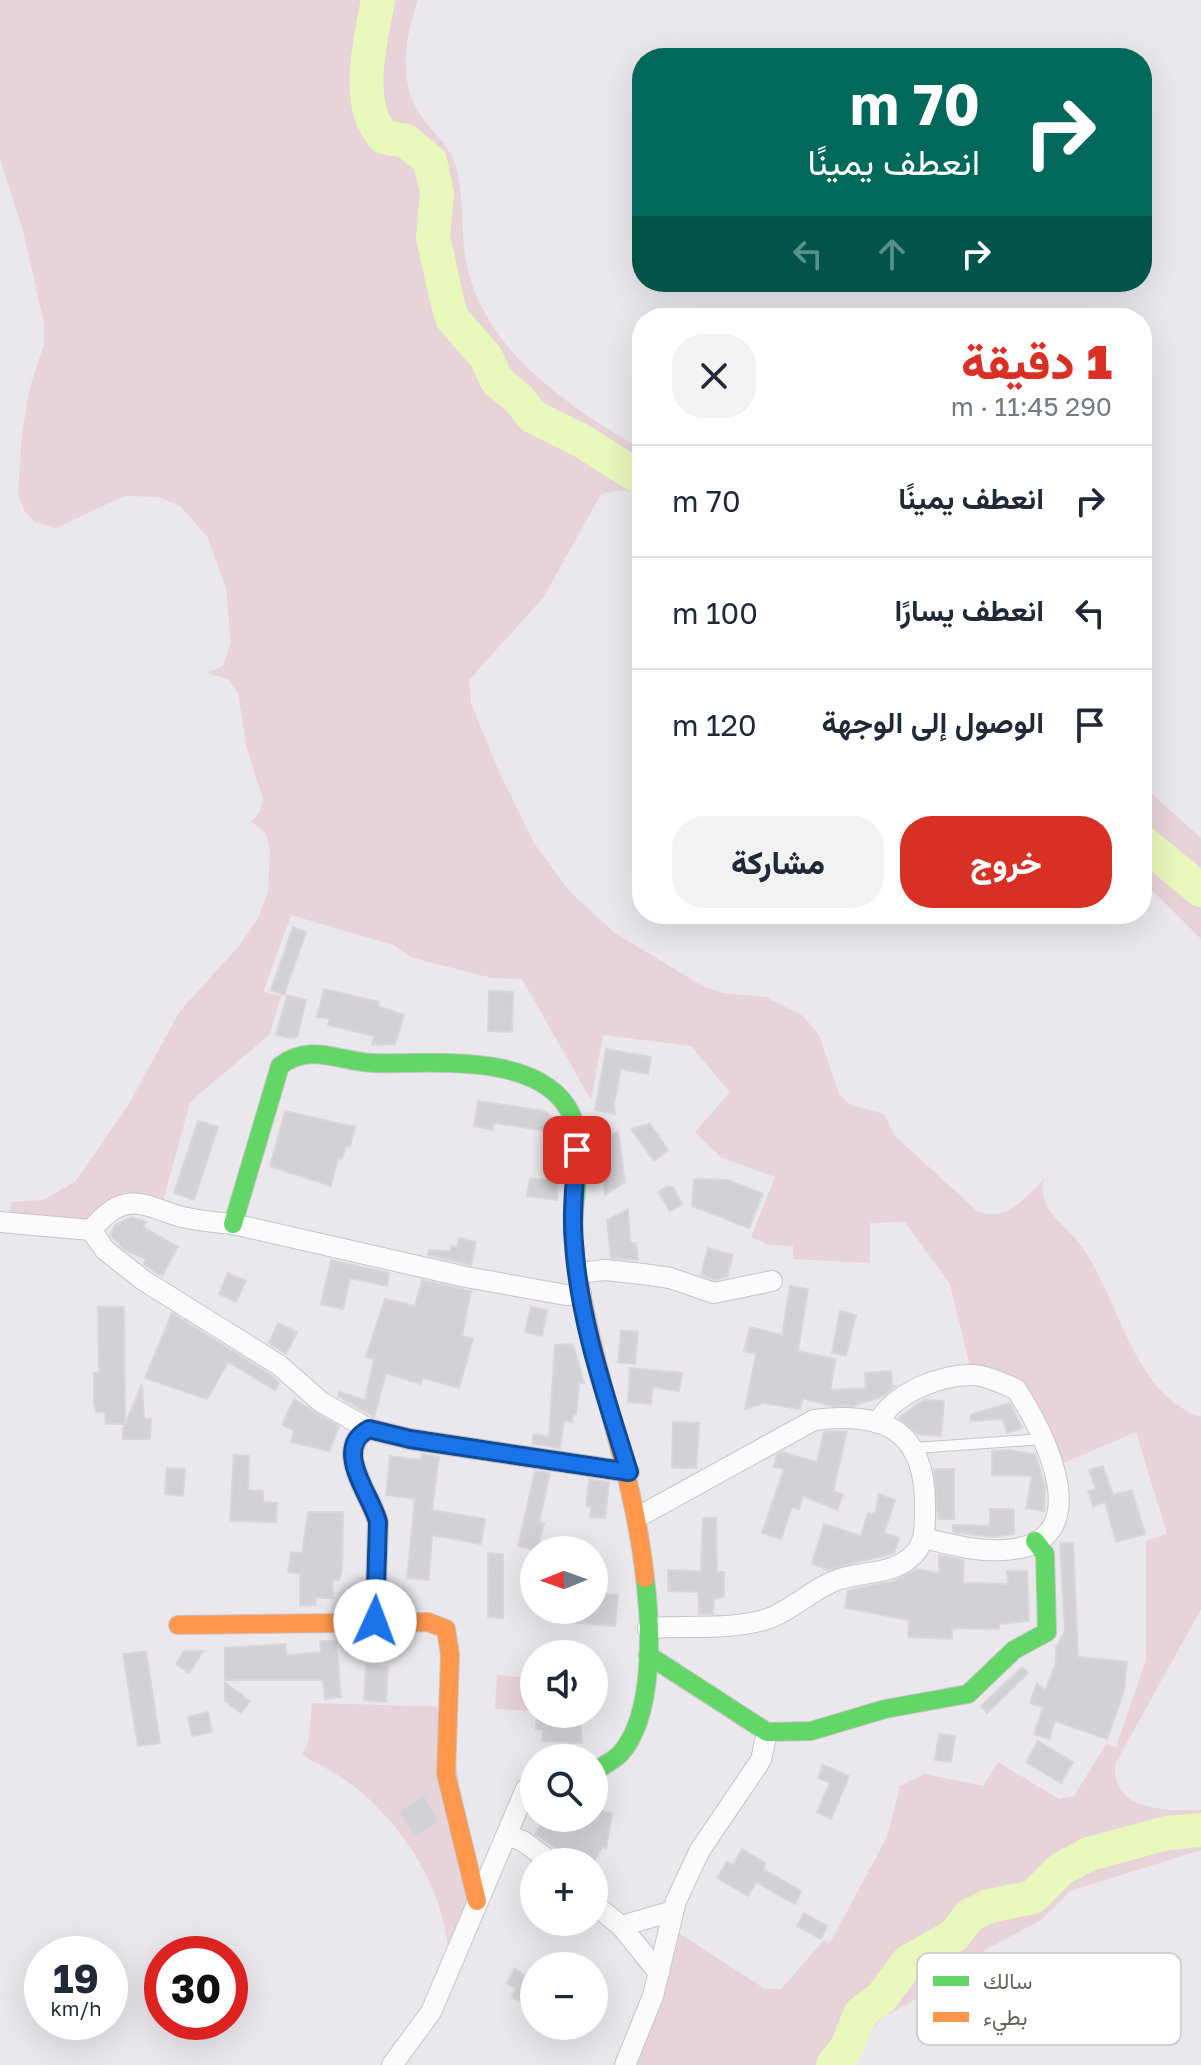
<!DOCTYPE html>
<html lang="ar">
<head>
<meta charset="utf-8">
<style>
  :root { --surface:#fff; --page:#f2f2f3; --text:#1f2937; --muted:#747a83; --line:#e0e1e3; --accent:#d93025 }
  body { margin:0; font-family:"Golos Text",Vazirmatn,sans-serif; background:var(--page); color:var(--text); direction:rtl; height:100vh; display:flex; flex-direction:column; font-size:30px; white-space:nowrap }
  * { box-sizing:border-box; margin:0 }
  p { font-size:26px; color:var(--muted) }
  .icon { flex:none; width:44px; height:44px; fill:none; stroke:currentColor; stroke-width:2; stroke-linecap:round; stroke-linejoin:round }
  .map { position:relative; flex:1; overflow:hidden; direction:ltr }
  .panel { position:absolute; left:632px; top:308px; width:520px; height:616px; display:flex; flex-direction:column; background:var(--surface); border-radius:32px; box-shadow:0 8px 32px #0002; direction:rtl }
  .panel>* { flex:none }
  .top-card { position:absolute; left:632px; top:48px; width:520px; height:244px; border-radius:32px; box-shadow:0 8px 32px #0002; direction:rtl; background:#00695c; color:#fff; overflow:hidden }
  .needle { width:52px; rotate:269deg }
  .fabs { position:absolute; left:520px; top:1536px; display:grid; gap:16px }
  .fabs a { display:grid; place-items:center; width:88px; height:88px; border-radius:50%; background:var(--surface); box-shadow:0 8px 32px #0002; font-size:40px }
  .speed { position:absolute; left:24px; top:1936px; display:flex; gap:16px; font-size:40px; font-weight:700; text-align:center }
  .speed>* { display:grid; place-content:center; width:104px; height:104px; border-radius:50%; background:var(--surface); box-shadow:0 8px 32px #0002; line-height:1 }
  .speed small { font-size:20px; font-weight:400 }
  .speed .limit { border:12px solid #d22; background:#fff; color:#111 }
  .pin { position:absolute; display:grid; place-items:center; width:68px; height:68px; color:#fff; margin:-34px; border-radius:16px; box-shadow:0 4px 12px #0006 }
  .me { position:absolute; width:88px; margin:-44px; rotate:2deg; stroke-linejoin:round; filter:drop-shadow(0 0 6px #0008) }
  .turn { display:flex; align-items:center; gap:28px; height:168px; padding:0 40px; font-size:36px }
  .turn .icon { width:104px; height:104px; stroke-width:2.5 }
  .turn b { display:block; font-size:56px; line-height:68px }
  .lanes { display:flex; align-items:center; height:76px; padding:0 40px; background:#0003; justify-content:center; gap:40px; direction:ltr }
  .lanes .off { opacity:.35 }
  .round { display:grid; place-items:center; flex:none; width:84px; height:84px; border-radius:32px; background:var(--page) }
  .head { display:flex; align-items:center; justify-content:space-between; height:136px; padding:0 40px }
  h1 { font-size:48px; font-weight:800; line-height:60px; color:var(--accent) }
  .action { display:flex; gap:16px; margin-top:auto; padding:16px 40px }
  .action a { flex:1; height:92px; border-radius:32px; background:var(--accent); color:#fff; font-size:32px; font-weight:800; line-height:92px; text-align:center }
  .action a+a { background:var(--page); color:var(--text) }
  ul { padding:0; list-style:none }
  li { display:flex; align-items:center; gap:24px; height:112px; padding:0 40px; border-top:2px solid var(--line) }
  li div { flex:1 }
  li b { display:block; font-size:30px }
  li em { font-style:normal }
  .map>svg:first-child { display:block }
  .green { fill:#e8d3d9 }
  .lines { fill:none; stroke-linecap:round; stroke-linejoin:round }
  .river { stroke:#e8f7bc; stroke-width:34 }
  .building { fill:#d2d1d5; stroke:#dad6dc; stroke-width:2 }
  .lane-casing { stroke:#c6c6c6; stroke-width:12 }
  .street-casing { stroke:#c6c6c6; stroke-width:22 }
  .fast-casing { stroke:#c5c5c5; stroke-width:20 }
  .slow-casing { stroke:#c5c5c5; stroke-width:20 }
  .lane { stroke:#fcfbfc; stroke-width:10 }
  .street { stroke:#fcfbfc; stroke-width:20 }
  .fast { stroke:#63d668; stroke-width:18 }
  .slow { stroke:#ff974d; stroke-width:18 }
  .route-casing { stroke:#114b97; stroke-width:20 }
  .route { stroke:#1a73e8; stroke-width:14 }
  .key { fill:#fff; stroke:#d0d1ce; stroke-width:2 }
  .key-label { font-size:22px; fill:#62665d }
</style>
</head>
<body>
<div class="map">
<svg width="1201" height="2065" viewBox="0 0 1201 2065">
  <rect width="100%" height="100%" fill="#eae7ed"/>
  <g class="green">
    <path d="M0 0H418C405 37 397 84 422 117 432 132 447 143 454 161 466 195 459 234 468 270 488 354 572 409 642 449V495L622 490 601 494 543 598 469 680 471 703 497 767 534 843 570 892 615 933 704 987 723 993 766 997 803 1016 819 1035 839 1094 851 1105 884 1114 894 1135 977 1211C1003 1225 1027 1197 1044 1179 1034 1209 1070 1228 1084 1250 1119 1301 1135 1396 1201 1417V1609L1115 1764C1112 1811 1164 1811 1201 1810V1850L1070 1891 1041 1920 985 1950 953 1979 885 2016 870 2030 852 2065H625L671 1928 765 1989H781L824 1940 830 1943 887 1837 900 1786 925 1774 983 1786 998 1762 1059 1799 1074 1796 1106 1744 1116 1747 1146 1660V1541L1167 1534 1136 1432 1057 1466 1016 1389 972 1375 950 1284 905 1222 870 1223V1263L793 1259V1246L768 1245 751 1237 775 1177 722 1158 695 1132 730 1092 691 1046 603 1035 591 1100 522 979 492 978 413 958 393 945 291 915 263 992 281 996 270 1034 190 1102 161 1209 138 1203 91 1230 6 1223 12 1202 43 1200 75 1182 127 1107 180 1011 239 946 258 918 268 892 270 848 265 832 251 822 260 812 263 799 247 749 238 693 228 679 206 673 223 666 231 642 226 588 207 536 180 506 159 497 124 496 56 528 35 522 24 510 18 494 22 434 30 387 44 344V323L23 231 0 159Z"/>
    <polygon points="1142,785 1201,838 1201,939 1142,880"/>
    <polygon points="497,1675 534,1678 534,1711 495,1709"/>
    <path d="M312 1703 449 1707 472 1887 449 1961C448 1901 413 1840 369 1799 350 1780 325 1768 302 1755L309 1741Z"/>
  </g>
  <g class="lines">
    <g class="river">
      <path d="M378 0C371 39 353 104 384 137L406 141 430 161 437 193 433 237 447 300 452 318 486 357 497 381 519 399 532 416 582 441 642 479"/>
      <polyline points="1142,842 1201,890"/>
      <polyline points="833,2065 847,2047 860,2014 882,1997 908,1962 955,1935 969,1916 989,1906 1033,1897 1061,1869 1089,1854 1167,1833 1201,1830"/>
    </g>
  </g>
  <g class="building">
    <polygon points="293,927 306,932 284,995 271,990"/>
    <polygon points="324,989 379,1002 378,1006 404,1015 395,1044 372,1045 374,1036 328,1025 330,1019 317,1017"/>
    <polygon points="489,991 513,992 512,1032 488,1031"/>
    <polygon points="287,995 306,1000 297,1037 291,1038 276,1035"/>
    <polygon points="606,1049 651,1057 648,1074 621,1069 614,1104 615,1114 595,1110"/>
    <polygon points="478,1101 545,1111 550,1116 558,1135 557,1200 527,1196 530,1178 546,1180 547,1131 494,1123 493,1130 474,1126"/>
    <polygon points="285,1111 355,1127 350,1147 346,1146 342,1159 338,1158 331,1186 270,1166"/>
    <polygon points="198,1121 218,1127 194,1200 174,1193"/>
    <polygon points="650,1124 668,1150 654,1161 631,1129"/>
    <polygon points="618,1132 625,1182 605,1195 596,1138"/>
    <polygon points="694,1179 728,1180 763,1194 749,1228 692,1206"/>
    <polygon points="667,1187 673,1187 682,1204 670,1211 658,1192"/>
    <polygon points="628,1209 630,1243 636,1243 638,1260 611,1258 607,1220"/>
    <polygon points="131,1217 146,1222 143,1227 178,1247 162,1276 144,1264 146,1259 125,1250 110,1235 115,1225"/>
    <polygon points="459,1238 476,1242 471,1265 428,1255 429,1250 450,1251 451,1246 457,1247"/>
    <polygon points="708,1248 733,1255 727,1277 715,1280 701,1275"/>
    <polygon points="331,1260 389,1273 387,1286 350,1278 343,1309 321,1304"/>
    <polygon points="228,1273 246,1281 236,1302 219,1294"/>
    <polygon points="422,1280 471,1291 462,1336 473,1339 459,1388 423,1378 421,1384 386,1373 374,1417 338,1396 339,1392 365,1400 374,1359 366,1357 385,1299 415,1306"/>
    <polygon points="790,1286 808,1289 798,1351 836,1359 830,1390 866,1388 865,1373 891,1371 892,1386 895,1386 883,1396 853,1406 830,1406 803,1398 800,1409 763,1403 745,1409 756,1354 744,1351 750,1327 782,1335"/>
    <polygon points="98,1307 124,1307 125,1424 106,1424 105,1412 96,1412 94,1403 94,1373 99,1373"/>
    <polygon points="531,1307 547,1310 542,1336 525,1332"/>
    <polygon points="840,1311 856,1315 846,1356 832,1353"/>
    <polygon points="172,1313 271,1375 279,1383 275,1390 228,1362 207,1399 145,1378"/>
    <polygon points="278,1323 297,1332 286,1354 269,1343"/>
    <polygon points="621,1330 638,1332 635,1364 618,1362"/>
    <polygon points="573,1344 584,1383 579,1383 576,1414 573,1414 572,1422 564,1421 560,1448 532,1444 534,1434 549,1437 555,1345"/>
    <polygon points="630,1368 682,1373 679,1391 653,1387 651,1404 628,1402"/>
    <polygon points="142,1384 144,1419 151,1419 150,1439 123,1439 123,1429"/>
    <polygon points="294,1399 339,1427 329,1451 291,1442 294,1430 282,1425"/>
    <polygon points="924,1400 944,1401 941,1436 918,1434 898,1418"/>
    <polygon points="1010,1403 1022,1428 1007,1433 1003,1419 971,1421 970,1415"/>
    <polygon points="673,1422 699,1423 696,1468 672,1468"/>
    <polygon points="847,1431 833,1491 843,1495 837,1510 803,1496 799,1509 792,1507 781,1539 762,1533 784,1469 774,1467 777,1455 782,1452 817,1462 824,1432"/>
    <polygon points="1007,1450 1035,1454 1045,1486 1044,1511 1026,1508 1032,1476 992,1475 992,1451"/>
    <polygon points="422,1454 439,1457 432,1510 485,1519 481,1544 432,1535 429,1580 407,1578 415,1499 386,1495 390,1456 421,1460"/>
    <polygon points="234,1455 249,1456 248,1490 263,1491 263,1502 277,1503 276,1522 230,1521"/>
    <polygon points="1103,1466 1113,1495 1132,1490 1145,1534 1116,1542 1105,1502 1093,1506 1088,1491 1096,1489 1089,1470"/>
    <polygon points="167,1468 185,1469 183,1496 165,1494"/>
    <polygon points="934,1469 954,1469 954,1519 938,1519"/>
    <polygon points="535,1471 550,1473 539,1522 544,1523 537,1550 518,1546"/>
    <polygon points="589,1479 609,1482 605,1518 590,1517 591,1507 586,1506"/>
    <polygon points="879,1494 895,1500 884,1533 899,1538 894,1553 828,1570 812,1564 824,1524 861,1536 868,1513 875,1514"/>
    <polygon points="990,1509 1014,1509 1014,1534 993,1537 953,1532 953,1525 990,1526"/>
    <polygon points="308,1512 343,1512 342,1571 339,1580 333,1580 333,1598 316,1598 316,1605 300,1606 300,1574 288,1572 291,1552 302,1553"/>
    <polygon points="703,1518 716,1518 717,1572 724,1572 724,1597 714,1599 713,1614 699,1614 698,1592 668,1591 668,1570 701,1571"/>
    <polygon points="1073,1543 1078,1657 1127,1662 1124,1691 1107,1739 1055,1721 1049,1739 1034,1734 1043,1708 1030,1703 1037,1683 1045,1691 1056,1663 1056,1647 1065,1632 1060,1544"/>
    <polygon points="488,1553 503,1554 503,1618 488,1617"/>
    <polygon points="939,1555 964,1560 963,1583 1008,1584 1007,1571 1027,1571 1029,1621 999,1624 999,1629 952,1628 952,1639 908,1637 909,1620 845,1608 848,1590 893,1581 916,1569 939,1573"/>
    <polygon points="594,1593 618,1595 615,1626 559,1621 559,1610 594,1610"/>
    <polygon points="320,1641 336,1641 341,1697 325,1699 323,1680 225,1680 225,1648 286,1644 286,1655 321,1652"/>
    <polygon points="146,1651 160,1743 138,1746 123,1654"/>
    <polygon points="184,1651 203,1651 189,1673 176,1664"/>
    <polygon points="366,1665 388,1667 386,1702 364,1700"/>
    <polygon points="1022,1667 1028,1673 987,1713 981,1706"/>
    <polygon points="225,1683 250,1701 241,1713 225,1701"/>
    <polygon points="208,1712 212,1732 192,1736 188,1717"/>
    <polygon points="557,1714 580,1714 582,1743 542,1741 543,1730 536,1729 537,1715"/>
    <polygon points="939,1734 955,1736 951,1762 935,1760"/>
    <polygon points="1038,1741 1073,1762 1061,1783 1026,1762"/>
    <polygon points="823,1765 849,1776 831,1819 817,1812 830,1783 818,1778"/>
    <polygon points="424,1795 439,1822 416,1837 399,1812"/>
    <polygon points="594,1810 612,1813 606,1848 602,1847 594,1862 568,1862 569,1857 535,1834 544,1818 594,1818"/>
    <polygon points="742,1849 766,1863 763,1869 801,1891 795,1904 756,1882 748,1896 717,1878 727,1862 733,1865"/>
    <polygon points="804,1913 827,1926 821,1939 797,1926"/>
    <polygon points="515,1969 534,1981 534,1990 526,2005 512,1997 516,1988 507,1983"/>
  </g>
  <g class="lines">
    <defs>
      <polyline id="lane" points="915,1448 1044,1439"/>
      <g id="street">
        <polyline points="0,1222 91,1230 105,1250 143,1280 279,1365 321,1402 369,1429 410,1439 629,1472"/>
        <path d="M91 1230C121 1195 135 1200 175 1215 194 1221 213 1222 233 1224L466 1277 566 1295 581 1294"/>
        <polyline points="579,1273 605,1270 643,1274 670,1278 714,1293 772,1281"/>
        <path d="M878 1423C893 1393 941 1374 974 1375 989 1376 1003 1384 1016 1389 1045 1433 1102 1546 1003 1550 977 1552 949 1544 924 1538"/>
        <path d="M369 1429C331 1449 372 1496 378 1522L375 1621"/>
        <path d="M638 1517 814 1420C886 1411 926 1431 925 1508 925 1524 926 1542 914 1554 894 1575 865 1571 840 1579 814 1587 796 1608 770 1618 732 1631 688 1625 648 1628"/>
        <polyline points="507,1835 523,1841 551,1862"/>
        <polyline points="594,1904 621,1926 673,1911"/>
        <polyline points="621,1926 659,1973"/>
        <polyline points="392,2065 431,2012 526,1789 534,1788"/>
        <polyline points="625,2065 653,1996 676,1901 700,1850 761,1760 767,1732"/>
      </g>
      <g id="fast">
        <path d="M233 1224 280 1066C310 1042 340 1062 374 1063 430 1065 543 1050 572 1116 586 1149 574 1192 573 1226 573 1243 575 1259 578 1275"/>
        <polyline points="648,1655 767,1732 811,1731 885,1709 968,1694 1014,1650 1047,1632 1045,1554 1035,1541"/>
        <path d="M594 1772C602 1766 613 1761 620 1754 655 1716 651 1626 645 1578"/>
      </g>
      <g id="slow">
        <path d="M578 1275C595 1378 634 1474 645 1578"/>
        <polyline points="178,1625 428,1622 446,1629 450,1655 446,1774 477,1901"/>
      </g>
    </defs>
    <use href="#lane" class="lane-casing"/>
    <use href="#street" class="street-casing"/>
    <use href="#fast" class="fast-casing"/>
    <use href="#slow" class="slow-casing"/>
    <use href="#lane" class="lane"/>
    <use href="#street" class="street"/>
    <use href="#fast" class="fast"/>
    <use href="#slow" class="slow"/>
  </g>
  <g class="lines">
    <defs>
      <path id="route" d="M375 1621 378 1522C372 1496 331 1449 369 1429L410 1439 629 1472C606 1397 579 1321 574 1243 571 1212 575 1181 577 1150"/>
    </defs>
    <use href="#route" class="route-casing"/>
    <use href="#route" class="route"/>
  </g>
  <rect x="917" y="1953" width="264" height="92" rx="12" class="key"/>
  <rect x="933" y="1976" width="36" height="10" fill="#63d668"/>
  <rect x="933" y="2012" width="36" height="10" fill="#ff974d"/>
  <g class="key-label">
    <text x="983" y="1989">سالك</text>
    <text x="983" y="2025">بطيء</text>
  </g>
</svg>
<div class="fabs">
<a><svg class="needle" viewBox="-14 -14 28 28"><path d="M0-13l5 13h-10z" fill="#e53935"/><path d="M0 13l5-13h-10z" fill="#747a83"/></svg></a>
<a><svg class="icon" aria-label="sound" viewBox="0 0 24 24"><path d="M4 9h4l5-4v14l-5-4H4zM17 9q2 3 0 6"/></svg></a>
<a><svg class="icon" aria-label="search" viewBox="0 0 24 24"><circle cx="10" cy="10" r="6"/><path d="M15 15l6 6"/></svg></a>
<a>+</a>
<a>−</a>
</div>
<div class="speed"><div>19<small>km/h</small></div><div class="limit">30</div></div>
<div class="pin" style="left:577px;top:1150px;background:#d93025"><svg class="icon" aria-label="arrive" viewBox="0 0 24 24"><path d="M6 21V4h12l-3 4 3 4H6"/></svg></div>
<svg class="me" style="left:375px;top:1621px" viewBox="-20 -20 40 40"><circle r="19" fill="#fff"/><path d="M0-13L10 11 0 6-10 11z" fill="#1a73e8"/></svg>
<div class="top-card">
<div class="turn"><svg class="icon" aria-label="right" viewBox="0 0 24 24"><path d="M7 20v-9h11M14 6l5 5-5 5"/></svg><div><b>70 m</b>انعطف يمينًا</div></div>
<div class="lanes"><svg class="icon off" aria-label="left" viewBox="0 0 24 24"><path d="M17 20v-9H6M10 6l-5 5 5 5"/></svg><svg class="icon off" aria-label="ahead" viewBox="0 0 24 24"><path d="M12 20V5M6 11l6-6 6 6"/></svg><svg class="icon" aria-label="right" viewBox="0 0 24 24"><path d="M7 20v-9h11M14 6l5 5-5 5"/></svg></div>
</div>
<section class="panel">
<div class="head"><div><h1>1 دقيقة</h1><p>290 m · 11:45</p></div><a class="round"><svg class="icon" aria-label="close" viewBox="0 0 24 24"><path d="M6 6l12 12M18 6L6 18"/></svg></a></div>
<ul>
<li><svg class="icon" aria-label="right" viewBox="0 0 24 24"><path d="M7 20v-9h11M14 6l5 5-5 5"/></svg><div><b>انعطف يمينًا</b></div><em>70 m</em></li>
<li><svg class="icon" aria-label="left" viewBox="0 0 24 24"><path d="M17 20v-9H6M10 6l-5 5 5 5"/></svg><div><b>انعطف يسارًا</b></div><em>100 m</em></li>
<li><svg class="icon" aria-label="arrive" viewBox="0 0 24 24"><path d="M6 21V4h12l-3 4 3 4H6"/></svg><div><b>الوصول إلى الوجهة</b></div><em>120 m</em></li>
</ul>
<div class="action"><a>خروج</a><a>مشاركة</a></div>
</section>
</div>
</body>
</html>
